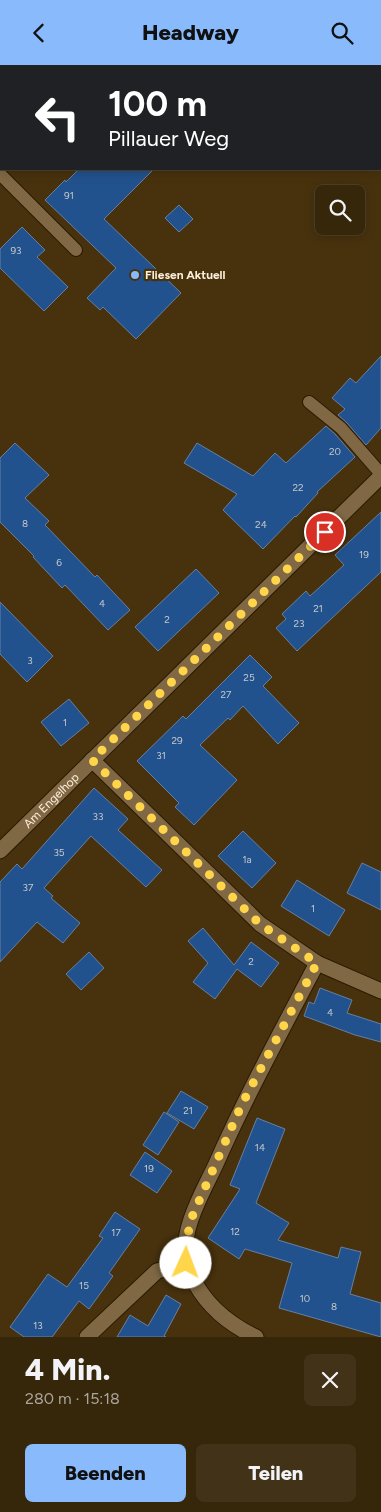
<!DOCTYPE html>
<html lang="de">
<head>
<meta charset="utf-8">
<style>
  :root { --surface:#36260a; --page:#413218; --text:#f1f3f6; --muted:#aaa59c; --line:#50432b; --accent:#89bafc }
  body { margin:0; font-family:Figtree,sans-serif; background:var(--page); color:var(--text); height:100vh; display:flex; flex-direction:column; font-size:19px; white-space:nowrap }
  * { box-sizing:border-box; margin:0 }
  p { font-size:16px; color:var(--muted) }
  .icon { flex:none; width:28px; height:28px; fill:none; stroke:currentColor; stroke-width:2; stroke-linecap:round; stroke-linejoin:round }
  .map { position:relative; height:1272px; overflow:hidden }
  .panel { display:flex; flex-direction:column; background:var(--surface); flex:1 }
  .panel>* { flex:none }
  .hud { position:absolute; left:0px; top:0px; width:381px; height:105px; box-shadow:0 2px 12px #0003,0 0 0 1px var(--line); background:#202124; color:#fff; overflow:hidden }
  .tools { position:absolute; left:315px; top:120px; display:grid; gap:10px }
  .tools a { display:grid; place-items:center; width:50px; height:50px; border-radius:8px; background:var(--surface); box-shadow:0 2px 12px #0003,0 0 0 1px var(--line); font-size:25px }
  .pin { position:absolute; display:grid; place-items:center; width:42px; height:42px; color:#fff; margin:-21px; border:2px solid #fff; border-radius:50%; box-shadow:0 1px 5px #0007 }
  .me { position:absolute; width:55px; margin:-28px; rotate:2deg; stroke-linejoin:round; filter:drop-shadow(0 0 4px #0008) }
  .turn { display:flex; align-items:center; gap:18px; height:105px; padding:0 25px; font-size:22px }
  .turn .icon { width:65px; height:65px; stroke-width:2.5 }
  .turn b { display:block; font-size:35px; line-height:42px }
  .round { display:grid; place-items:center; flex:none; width:52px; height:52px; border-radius:8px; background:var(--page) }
  .overview { display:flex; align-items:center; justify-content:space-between; height:85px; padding:0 25px }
  h1 { font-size:30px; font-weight:800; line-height:38px }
  .action { display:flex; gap:10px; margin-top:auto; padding:10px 25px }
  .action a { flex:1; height:58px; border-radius:8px; background:var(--accent); color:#111; font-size:20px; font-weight:800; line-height:58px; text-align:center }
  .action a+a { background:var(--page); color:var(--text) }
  header { display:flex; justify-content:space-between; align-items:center; height:65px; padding:0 25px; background:var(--accent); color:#111; font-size:22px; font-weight:800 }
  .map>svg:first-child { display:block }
  .building { fill:#22528e; stroke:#667fa1 }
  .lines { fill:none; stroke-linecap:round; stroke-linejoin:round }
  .lane-casing { stroke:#2a1a01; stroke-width:14 }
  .street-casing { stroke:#2a1a01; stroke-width:17 }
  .secondary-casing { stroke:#2a1a01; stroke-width:17 }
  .lane { stroke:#806844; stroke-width:12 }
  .street { stroke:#806844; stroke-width:15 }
  .secondary { stroke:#806844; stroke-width:15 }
  .route { stroke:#ffd54a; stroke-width:9; stroke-dasharray:0 16.2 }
  .poi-dot { fill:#89bafc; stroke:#48320e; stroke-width:2 }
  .labels { text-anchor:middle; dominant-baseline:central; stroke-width:4.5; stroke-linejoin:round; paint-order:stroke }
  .number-label { font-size:10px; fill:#c6c8c8 }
  .poi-label { font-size:12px; font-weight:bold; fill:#fdefdc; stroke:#48320e; text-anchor:start }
  .street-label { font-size:12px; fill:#fdefdc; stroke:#48320e }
</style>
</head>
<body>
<header><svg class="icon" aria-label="back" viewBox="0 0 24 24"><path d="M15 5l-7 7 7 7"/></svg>Headway<svg class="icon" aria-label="search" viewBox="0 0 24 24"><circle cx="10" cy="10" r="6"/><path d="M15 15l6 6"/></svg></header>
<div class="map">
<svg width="381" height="1272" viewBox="0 0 381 1272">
  <rect width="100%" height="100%" fill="#48320e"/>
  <g class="building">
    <polygon points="79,104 154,104 104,154 181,228 136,274 103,242 100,245 87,233 116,203 45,135 65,115 66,117"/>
    <polygon points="179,140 193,154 179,167 165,153"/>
    <polygon points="22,162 45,185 37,192 68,222 44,246 0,203 0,184"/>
    <polygon points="381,291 381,363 366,380 347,358 338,350 345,344 332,333 350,313 356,318"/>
    <polygon points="326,361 335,369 355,392 317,427 318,428 296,452 295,451 263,484 223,445 237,429 184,398 197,378 253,411 275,388 286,398"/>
    <polygon points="15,378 49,410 25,433 49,456 45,460 95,512 97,510 130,545 108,565 65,520 62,523 33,492 34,491 0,457 0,393"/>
    <polygon points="381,447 381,507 297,586 276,563 286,554 282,549 306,526 310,531 344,500 335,490"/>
    <polygon points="196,504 219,528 158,586 135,562"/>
    <polygon points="0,537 53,591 27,617 0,589"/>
    <polygon points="250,590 272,612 263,621 299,658 278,679 243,641 230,655 228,653 200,680 237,715 194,760 175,742 179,738 137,696 183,651 186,654"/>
    <polygon points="69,634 89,658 61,681 41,657"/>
    <polygon points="94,723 128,754 118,765 162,805 146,822 91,771 44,823 53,831 51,833 80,858 63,878 37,857 0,897 0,817 17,799 22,804"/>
    <polygon points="243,766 276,798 252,823 218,791"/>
    <polygon points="362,798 381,807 381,845 347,828"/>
    <polygon points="297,815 345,845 329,871 281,841"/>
    <polygon points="203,863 234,900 251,877 279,898 261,922 237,904 215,934 193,917 208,898 188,876"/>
    <polygon points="89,887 104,903 81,925 66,909"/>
    <polygon points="320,923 352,935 347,948 381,959 381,977 355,970 304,951 309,937 314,939"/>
    <polygon points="181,1026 208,1042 194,1064 167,1048"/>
    <polygon points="164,1047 179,1057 158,1090 143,1080"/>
    <polygon points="257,1053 285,1064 256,1138 289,1158 278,1175 338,1193 341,1182 361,1187 350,1229 381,1238 381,1272 279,1243 292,1198 245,1184 239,1194 208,1173 240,1124 230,1120"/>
    <polygon points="145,1087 172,1106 157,1128 130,1110"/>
    <polygon points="115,1147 140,1164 109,1208 113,1211 89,1244 79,1236 52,1272 24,1272 10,1262 48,1209 67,1222 103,1173 99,1171"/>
    <polygon points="166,1230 181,1239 164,1271 166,1272 117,1272 130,1250 148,1261"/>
  </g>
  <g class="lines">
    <defs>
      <g id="lane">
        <polyline points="0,109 76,185"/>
        <polyline points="309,337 341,363 381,409"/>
      </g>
      <g id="street">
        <polyline points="92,695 260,859 317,898 381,926"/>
        <path id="s1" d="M0 786 381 411"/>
        <polyline points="87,1272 157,1206 186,1198"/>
        <path d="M256 1272C228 1259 204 1238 191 1210 189 1206 186 1201 186 1196 181 1163 202 1129 216 1099 246 1031 282 965 317 898"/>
      </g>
      <g id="secondary">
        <polyline points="75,1 76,0"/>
        <polyline points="0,76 1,74"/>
      </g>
    </defs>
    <use href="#lane" class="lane-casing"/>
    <use href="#street" class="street-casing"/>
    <use href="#secondary" class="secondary-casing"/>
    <use href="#lane" class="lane"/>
    <use href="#street" class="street"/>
    <use href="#secondary" class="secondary"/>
  </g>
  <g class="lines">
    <polyline class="route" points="186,1198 185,1181 192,1152 242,1039 317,898 260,859 92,695 325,467"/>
  </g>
  <circle class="poi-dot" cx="135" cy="210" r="5"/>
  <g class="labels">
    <g class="number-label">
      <text x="69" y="130">91</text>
      <text x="16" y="185">93</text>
      <text x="335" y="386">20</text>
      <text x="298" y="422">22</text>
      <text x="25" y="458">8</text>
      <text x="261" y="459">24</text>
      <text x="364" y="489">19</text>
      <text x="59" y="497">6</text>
      <text x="102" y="538">4</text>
      <text x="318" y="543">21</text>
      <text x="167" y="554">2</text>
      <text x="299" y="558">23</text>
      <text x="30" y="595">3</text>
      <text x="249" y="612">25</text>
      <text x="226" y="629">27</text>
      <text x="65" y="657">1</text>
      <text x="177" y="675">29</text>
      <text x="161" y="690">31</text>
      <text x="98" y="751">33</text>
      <text x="59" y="787">35</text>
      <text x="247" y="794">1a</text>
      <text x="28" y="822">37</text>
      <text x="313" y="843">1</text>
      <text x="251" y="896">2</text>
      <text x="330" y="947">4</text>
      <text x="188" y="1045">21</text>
      <text x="260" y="1082">14</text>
      <text x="149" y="1103">19</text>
      <text x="235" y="1166">12</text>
      <text x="116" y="1167">17</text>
      <text x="84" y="1220">15</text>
      <text x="305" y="1233">10</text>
      <text x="334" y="1241">8</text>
      <text x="38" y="1260">13</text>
    </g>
    <g class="poi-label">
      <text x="145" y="210">Fliesen Aktuell</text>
    </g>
    <g class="street-label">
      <text stroke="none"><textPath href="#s1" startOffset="72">Am Engelhop</textPath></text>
    </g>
  </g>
</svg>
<div class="tools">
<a><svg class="icon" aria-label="search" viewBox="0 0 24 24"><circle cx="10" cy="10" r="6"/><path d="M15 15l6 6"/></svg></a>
</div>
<div class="pin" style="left:325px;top:467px;background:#d93025"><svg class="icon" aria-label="arrive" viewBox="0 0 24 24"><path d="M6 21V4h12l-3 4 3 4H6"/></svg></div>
<svg class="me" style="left:186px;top:1198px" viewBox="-20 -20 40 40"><circle r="19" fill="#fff"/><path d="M0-13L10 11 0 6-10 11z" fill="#ffd54a"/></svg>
<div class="hud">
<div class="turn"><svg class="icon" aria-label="left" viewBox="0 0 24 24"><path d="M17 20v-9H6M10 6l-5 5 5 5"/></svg><div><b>100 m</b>Pillauer Weg</div></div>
</div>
</div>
<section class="panel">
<div class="overview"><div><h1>4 Min.</h1><p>280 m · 15:18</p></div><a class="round"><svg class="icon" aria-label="close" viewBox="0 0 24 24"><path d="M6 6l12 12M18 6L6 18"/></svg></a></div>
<div class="action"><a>Beenden</a><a>Teilen</a></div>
</section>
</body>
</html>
